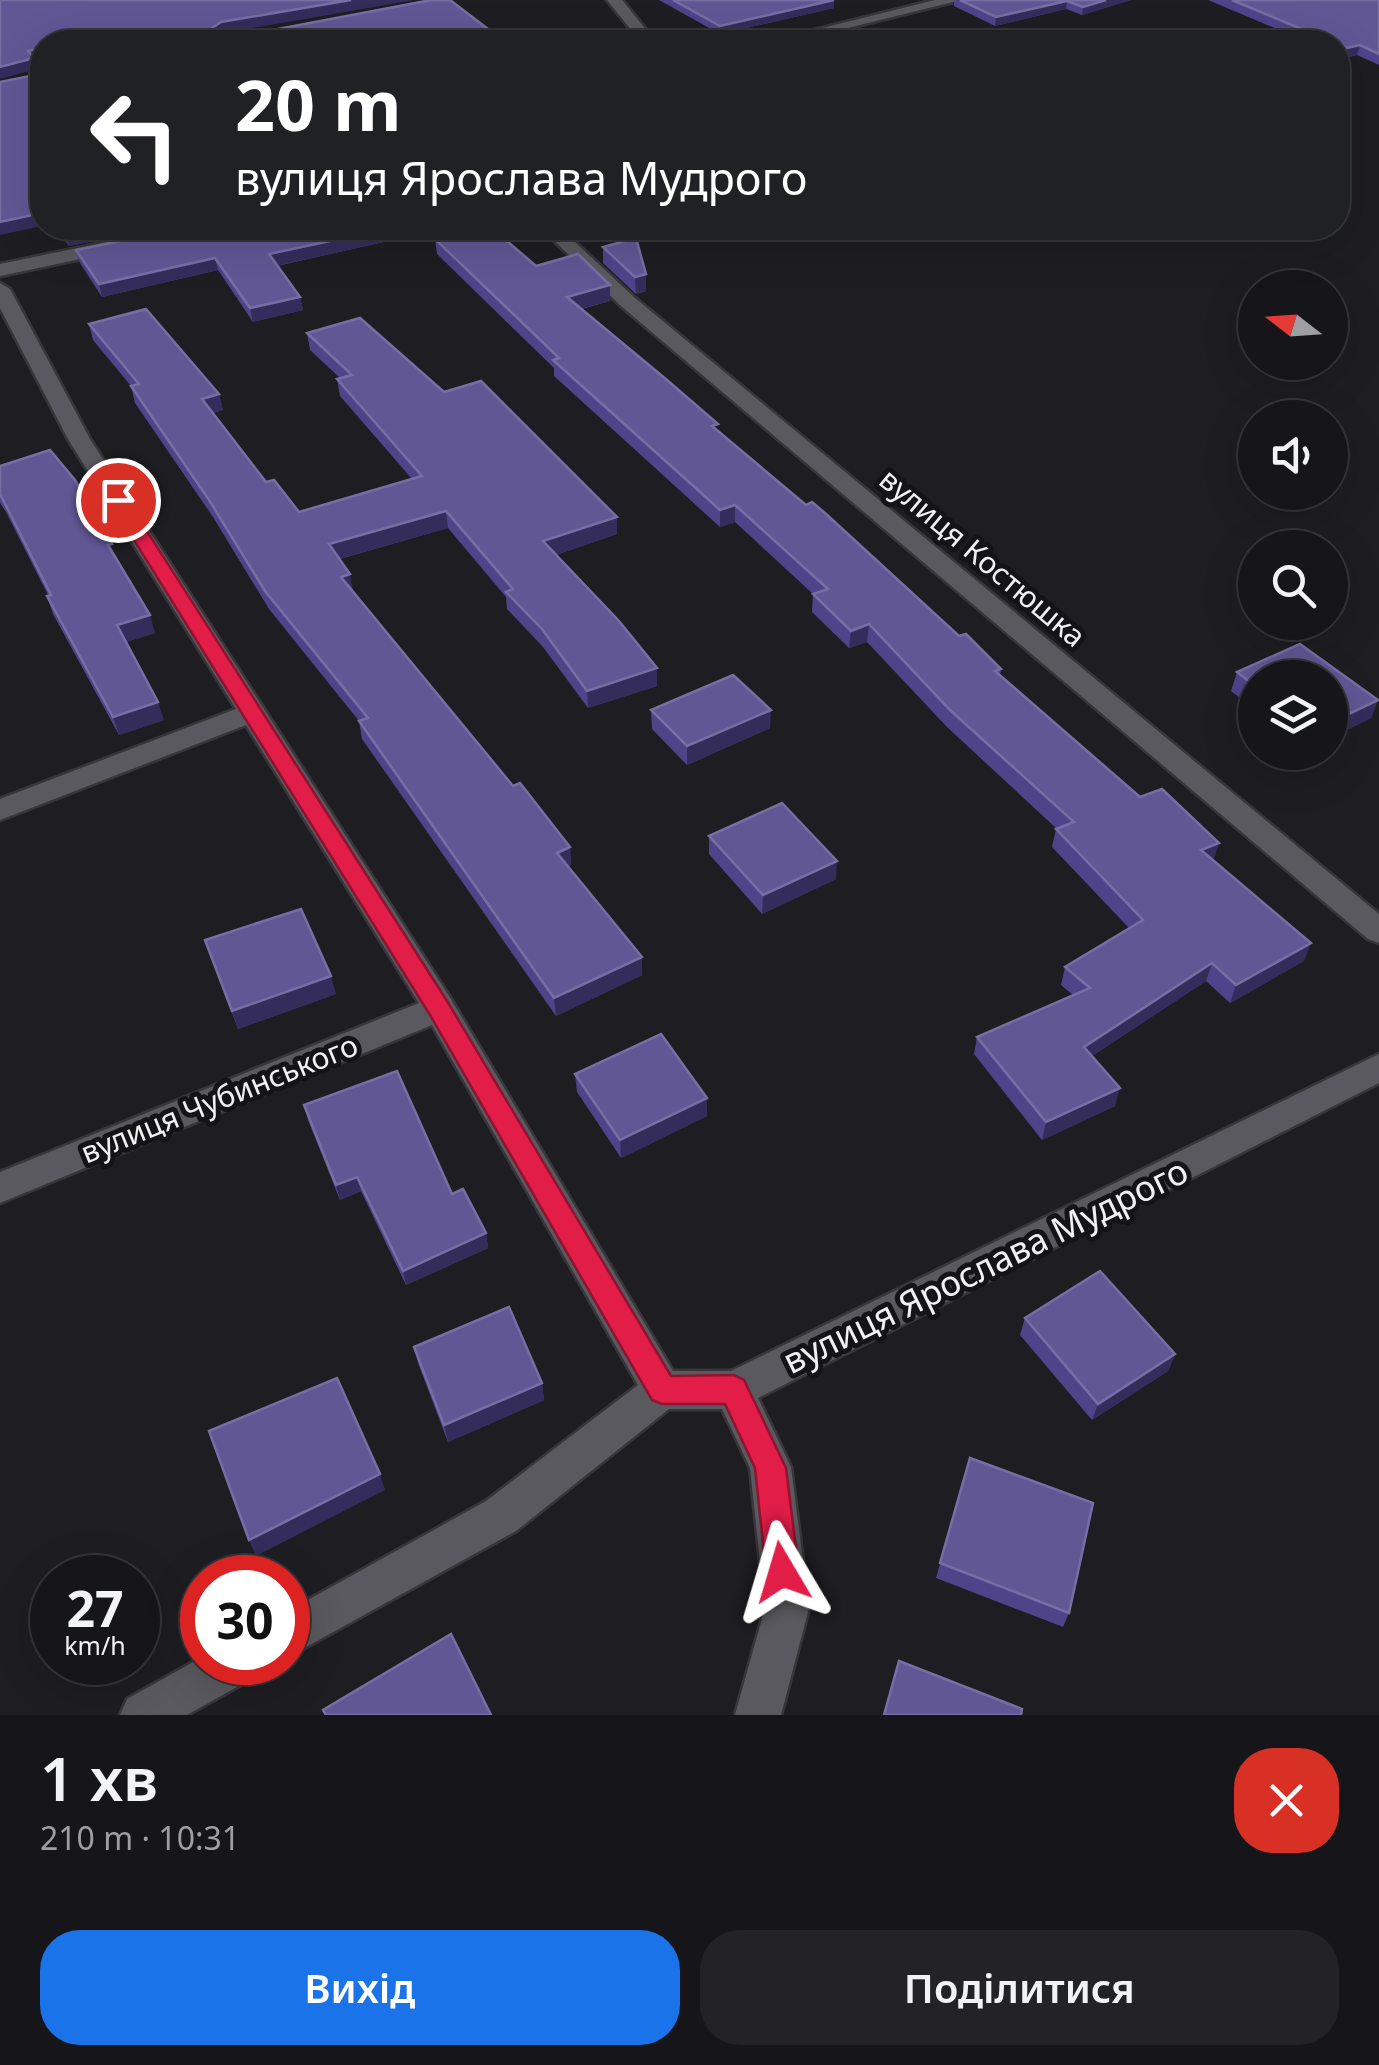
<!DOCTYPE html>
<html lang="uk">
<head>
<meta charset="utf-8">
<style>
  :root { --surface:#16161a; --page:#232327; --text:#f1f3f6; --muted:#9e9fa2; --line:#353539; --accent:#1a73e8 }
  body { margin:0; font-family:"Noto Sans",sans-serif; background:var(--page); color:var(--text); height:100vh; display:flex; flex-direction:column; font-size:38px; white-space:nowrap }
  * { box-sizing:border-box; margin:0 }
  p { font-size:32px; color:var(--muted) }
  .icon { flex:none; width:55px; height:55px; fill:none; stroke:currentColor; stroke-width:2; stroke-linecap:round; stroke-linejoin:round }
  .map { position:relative; height:1715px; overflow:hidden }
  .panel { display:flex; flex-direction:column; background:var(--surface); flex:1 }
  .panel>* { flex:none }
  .top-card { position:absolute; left:30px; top:30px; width:1320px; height:210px; border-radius:40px; box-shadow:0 10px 40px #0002,0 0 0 2px var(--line); background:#202124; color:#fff; overflow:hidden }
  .needle { width:65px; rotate:287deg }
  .fabs { position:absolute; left:1238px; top:270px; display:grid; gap:20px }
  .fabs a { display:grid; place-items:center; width:110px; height:110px; border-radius:50%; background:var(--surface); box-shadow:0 10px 40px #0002,0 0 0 2px var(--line); font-size:50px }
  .speed { position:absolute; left:30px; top:1555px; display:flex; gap:20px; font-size:50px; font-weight:700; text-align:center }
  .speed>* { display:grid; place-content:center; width:130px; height:130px; border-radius:50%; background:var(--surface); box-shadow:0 10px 40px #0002,0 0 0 2px var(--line); line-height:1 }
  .speed small { font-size:25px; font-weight:400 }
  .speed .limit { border:15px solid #d22; background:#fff; color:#111 }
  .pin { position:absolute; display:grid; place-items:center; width:85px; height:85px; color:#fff; margin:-42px; border:5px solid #fff; border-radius:50%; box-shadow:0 2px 10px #0007 }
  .me { position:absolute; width:110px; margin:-55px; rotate:353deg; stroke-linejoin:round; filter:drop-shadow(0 0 8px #0008) }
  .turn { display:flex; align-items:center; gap:35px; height:210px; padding:0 40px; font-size:45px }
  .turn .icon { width:130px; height:130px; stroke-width:2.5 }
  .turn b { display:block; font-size:70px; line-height:85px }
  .round { display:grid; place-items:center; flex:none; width:105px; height:105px; border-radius:40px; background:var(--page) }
  .summary { display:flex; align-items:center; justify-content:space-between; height:170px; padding:0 40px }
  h1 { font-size:60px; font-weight:600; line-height:75px }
  .button { display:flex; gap:20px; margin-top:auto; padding:20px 40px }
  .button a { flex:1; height:115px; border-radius:40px; background:var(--accent); color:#fff; font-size:40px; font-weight:600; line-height:115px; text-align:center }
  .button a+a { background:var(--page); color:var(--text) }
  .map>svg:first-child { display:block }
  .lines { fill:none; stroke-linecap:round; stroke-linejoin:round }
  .minor-casing { stroke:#37373a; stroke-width:5 }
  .minor { fill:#5a595f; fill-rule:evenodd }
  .wall { fill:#4f448a }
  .shaded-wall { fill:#342d5c }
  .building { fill:#615795; stroke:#776fa4; stroke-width:2.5 }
  .route { fill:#e11d48; stroke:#92132f; stroke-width:2.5 }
  .labels { text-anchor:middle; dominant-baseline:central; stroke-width:10; stroke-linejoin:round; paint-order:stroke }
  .street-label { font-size:30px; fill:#f1f1f4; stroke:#141418 }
  .near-street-label { font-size:35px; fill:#f1f1f4; stroke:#141418 }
</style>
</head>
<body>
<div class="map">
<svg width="1379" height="1715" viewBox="0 0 1379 1715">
  <rect width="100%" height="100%" fill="#1d1d22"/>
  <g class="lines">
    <defs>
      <g id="minor">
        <polygon points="607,0 622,0 656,42 641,42"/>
        <polygon points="935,0 961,0 791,42 766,42"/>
        <polygon points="175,228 208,228 199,234 0,276 0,264"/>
        <polygon points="541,228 560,228 635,298 1379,914 1379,943 1368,939 621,306"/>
        <polygon points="0,283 10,289 90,439 451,999 673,1371 731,1371 1379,1054 1379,1083 758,1398 791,1467 809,1608 781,1715 735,1715 765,1608 750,1468 722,1409 669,1409 516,1531 288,1657 288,1611 486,1501 638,1385 432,1025 0,1203 0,1172 419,1003 246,725 0,820 0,799 236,709 68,439 0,308"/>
        <polygon points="202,1657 202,1662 259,1662 253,1678 187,1715 120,1715 127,1699"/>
      </g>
    </defs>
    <use href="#minor" class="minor-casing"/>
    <use href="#minor" class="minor"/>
  </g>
  <g class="wall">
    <polygon points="659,0 834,0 834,8 720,34"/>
    <polygon points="954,0 1131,0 1082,15 1066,9 995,26 954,6"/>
    <polygon points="1208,0 1379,0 1379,65 1357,55 1344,58 1338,55 1338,42 1308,42"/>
    <polygon points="56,228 159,228 69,246"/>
    <polygon points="185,228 446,228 277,266 300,297 303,310 253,322 218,270 102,297 80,263 76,250"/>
    <polygon points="636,238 646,291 636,294 603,263 603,247"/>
    <polygon points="435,239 536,266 610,301 582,309 718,431 959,636 1001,669 1000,676 1140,797 1219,843 1213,860 1304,961 1230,1003 1206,981 1092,1056 1115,1106 1042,1140 974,1054 977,1037 1073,995 1061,985 1065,967 1129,928 1052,847 1056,829 1057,829 947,727 867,642 849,648 812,612 813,594 735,522 720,527 554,376 554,368 437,254"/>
    <polygon points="89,324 219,394 223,410 213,413 266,482 299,512 412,479 340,396 337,379 340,378 310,350 307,333 444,392 617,534 556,555 657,686 588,708 543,647 507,609 506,597 448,528 340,559 353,592 513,786 570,847 571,865 568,866 642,975 556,1016 362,739 359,721 269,609 213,517 135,403 131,386 93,340"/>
    <polygon points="0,466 117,560 155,633 126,642 164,720 119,735 53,614 47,596 48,595 6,512 0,503"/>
    <polygon points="1300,644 1378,700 1371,718 1330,738 1330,678 1255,678 1255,709 1231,691 1237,672"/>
    <polygon points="651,710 770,728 687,765 652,729"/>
    <polygon points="709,836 836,879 762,914 709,854"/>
    <polygon points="205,940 336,994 238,1029"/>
    <polygon points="575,1074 707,1116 621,1158 577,1092"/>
    <polygon points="304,1105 452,1194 486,1233 488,1248 406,1285 361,1191 340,1200 308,1120"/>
    <polygon points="1025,1318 1175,1354 1168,1371 1092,1420 1020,1335"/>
    <polygon points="414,1347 542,1383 544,1400 448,1442 418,1363"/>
    <polygon points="970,1458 1069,1613 1063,1627 936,1578"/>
  </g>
  <g class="shaded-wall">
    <polygon points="351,0 415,0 223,33 211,33 212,28 221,22"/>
    <polygon points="834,0 834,8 720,34 720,26"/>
    <polygon points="1106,0 1131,0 1082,15 1083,7"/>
    <polygon points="1067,1 1066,9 995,26 996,17"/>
    <polygon points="116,34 118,42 70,42"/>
    <polygon points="1360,45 1357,55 1344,58 1347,48"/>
    <polygon points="42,48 42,60 34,61 37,69 0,79 0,67 28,51"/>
    <polygon points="42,213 42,226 0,235 0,222"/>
    <polygon points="94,228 159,228 69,246 65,233"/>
    <polygon points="391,228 446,228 271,267 269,254"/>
    <polygon points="215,258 218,270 102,297 99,284"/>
    <polygon points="646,274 646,291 636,294 635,277"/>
    <polygon points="610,285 610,301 568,312 567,297"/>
    <polygon points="300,297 303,310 253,322 250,308"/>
    <polygon points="219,394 223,410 206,415 202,399"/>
    <polygon points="735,505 735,522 720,527 720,510"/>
    <polygon points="446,511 448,528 332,561 329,544"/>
    <polygon points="617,517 617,534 544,559 543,541"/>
    <polygon points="350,574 353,592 341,577"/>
    <polygon points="150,615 155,633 123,643 117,625"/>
    <polygon points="869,624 867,642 849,648 851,631"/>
    <polygon points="657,668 657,686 588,708 587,691"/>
    <polygon points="1378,700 1371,718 1330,738 1330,723"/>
    <polygon points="158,702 164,720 119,735 113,717"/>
    <polygon points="771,710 770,728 687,765 687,746"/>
    <polygon points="1219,843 1213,861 1201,850"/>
    <polygon points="570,847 571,865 558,871 557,853"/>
    <polygon points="837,861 836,879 762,914 763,895"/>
    <polygon points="1311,943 1304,961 1230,1003 1236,985"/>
    <polygon points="642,957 642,975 556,1016 554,998"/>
    <polygon points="1212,963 1206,981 1080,1064 1084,1047"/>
    <polygon points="331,976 336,994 238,1029 232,1011"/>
    <polygon points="1120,1088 1115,1106 1042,1140 1046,1122"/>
    <polygon points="707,1098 707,1116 621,1158 620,1140"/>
    <polygon points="357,1177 361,1191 340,1200 336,1185"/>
    <polygon points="486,1233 488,1248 406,1285 403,1271"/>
    <polygon points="1175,1354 1168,1371 1092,1420 1098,1404"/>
    <polygon points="542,1383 544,1400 448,1442 444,1425"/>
    <polygon points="380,1474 385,1490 256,1556 249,1540"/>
  </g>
  <g class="building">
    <polygon points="0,0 351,0 221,22 212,28 211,33 246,35 431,0 450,0 505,42 125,42 116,34 70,42 42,42 42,48 28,51 34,58 0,67"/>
    <polygon points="673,0 834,0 720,26"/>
    <polygon points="960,0 1106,0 1083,7 1067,1 996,17"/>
    <polygon points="1232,0 1379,0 1379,54 1360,45 1347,48 1338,44 1338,42 1333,42"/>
    <polygon points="42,69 42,213 0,222 0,82 40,74"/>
    <polygon points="61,228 94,228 65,233"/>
    <polygon points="185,228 391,228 269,254 300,297 250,308 215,258 99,284 76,250"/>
    <polygon points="481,228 492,228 536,266 578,254 610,285 567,297 667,380 718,424 712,426 806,505 812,502 825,513 959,636 966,634 1001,669 995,671 1140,797 1162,789 1219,843 1201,850 1311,943 1236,985 1212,963 1084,1047 1120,1088 1046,1122 977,1037 1090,988 1065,967 1143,920 1056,829 1074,822 950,710 869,624 851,631 813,594 828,589 735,505 720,510 553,360 559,358 435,239"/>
    <polygon points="636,238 646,274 635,277 603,247"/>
    <polygon points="146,309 219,394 202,399 266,482 274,480 299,512 422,476 337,379 352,375 307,333 360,318 444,392 481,381 617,517 543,541 619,621 657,668 587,691 542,629 506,592 513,589 446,511 329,544 350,574 341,577 513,786 520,783 570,847 557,853 642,957 554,998 359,721 368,718 265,591 209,500 131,386 139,384 89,324"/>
    <polygon points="50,450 75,480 112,544 108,545 150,615 117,625 158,702 113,717 47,596 51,595 0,494 0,466"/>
    <polygon points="1300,644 1378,700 1330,723 1330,678 1255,678 1255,686 1237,672"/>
    <polygon points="733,675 771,710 687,746 651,710"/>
    <polygon points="782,803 837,861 763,895 709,836"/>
    <polygon points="301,909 331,976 232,1011 205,940"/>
    <polygon points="661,1034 707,1098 620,1140 575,1074"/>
    <polygon points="397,1071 452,1194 463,1189 486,1233 403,1271 357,1177 336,1185 304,1105"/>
    <polygon points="1100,1271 1175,1354 1098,1404 1025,1318"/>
    <polygon points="509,1307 542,1383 444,1425 414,1347"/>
    <polygon points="337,1378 380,1474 249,1540 209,1431"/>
    <polygon points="970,1458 1093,1503 1069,1613 940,1563"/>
    <polygon points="451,1634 491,1715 326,1715 323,1710"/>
    <polygon points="899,1661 1022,1709 1021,1715 884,1715"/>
  </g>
  <polygon class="route" points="118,494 127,500 447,1001 671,1376 734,1375 744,1380 786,1468 799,1572 794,1584 782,1589 771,1584 766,1572 755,1468 725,1404 662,1404 652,1400 430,1015 109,500"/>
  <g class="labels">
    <g class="street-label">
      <text transform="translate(983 557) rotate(40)">вулиця Костюшка</text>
      <text transform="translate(219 1098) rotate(-22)">вулиця Чубинського</text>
    </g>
    <g class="near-street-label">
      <text transform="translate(985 1265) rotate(-26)">вулиця Ярослава Мудрого</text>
    </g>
  </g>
</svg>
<div class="fabs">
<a><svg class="needle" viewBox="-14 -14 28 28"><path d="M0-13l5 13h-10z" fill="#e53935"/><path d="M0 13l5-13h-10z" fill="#9e9fa2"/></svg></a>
<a><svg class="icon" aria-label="sound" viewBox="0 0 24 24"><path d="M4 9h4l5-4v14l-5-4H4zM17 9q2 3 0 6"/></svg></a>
<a><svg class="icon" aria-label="search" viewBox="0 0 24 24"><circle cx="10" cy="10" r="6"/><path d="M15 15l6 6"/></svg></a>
<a><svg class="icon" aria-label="layers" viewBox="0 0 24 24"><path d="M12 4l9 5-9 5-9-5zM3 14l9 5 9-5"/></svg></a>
</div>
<div class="speed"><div>27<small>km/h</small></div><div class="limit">30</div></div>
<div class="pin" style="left:118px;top:500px;background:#d93025"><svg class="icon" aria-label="arrive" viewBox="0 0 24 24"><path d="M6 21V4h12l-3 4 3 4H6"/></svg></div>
<svg class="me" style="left:782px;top:1572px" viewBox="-20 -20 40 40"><path d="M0-17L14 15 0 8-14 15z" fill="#e11d48" stroke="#fff" stroke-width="4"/></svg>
<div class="top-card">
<div class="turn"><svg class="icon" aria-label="left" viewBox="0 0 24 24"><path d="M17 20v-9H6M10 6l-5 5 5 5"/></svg><div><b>20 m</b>вулиця Ярослава Мудрого</div></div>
</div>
</div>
<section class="panel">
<div class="summary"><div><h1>1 хв</h1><p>210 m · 10:31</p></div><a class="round" style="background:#d93025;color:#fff"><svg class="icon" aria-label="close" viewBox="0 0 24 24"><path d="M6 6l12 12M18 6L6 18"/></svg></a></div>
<div class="button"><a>Вихід</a><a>Поділитися</a></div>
</section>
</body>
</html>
